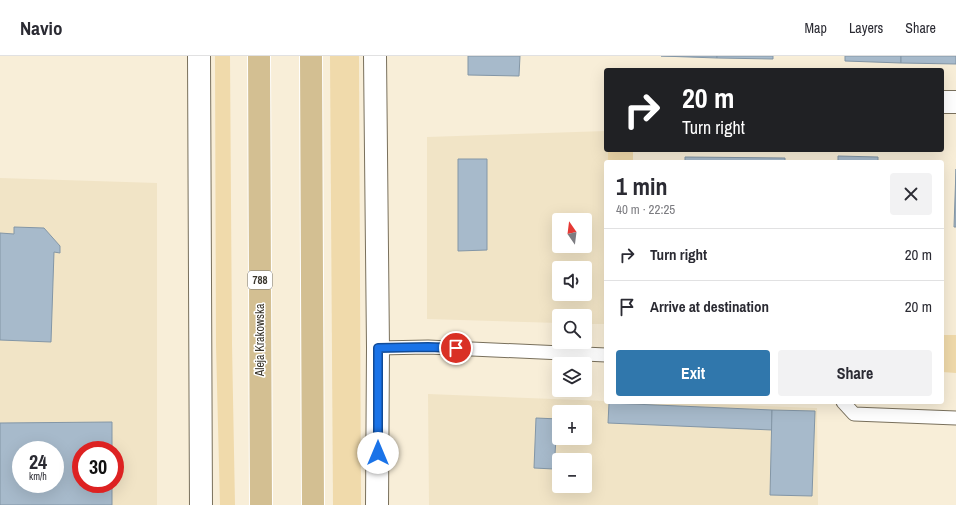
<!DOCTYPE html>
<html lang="en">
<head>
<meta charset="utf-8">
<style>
  :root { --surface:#fff; --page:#f2f2f3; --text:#2b2b33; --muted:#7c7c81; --line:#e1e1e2; --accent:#3077ac }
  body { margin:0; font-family:"Archivo Narrow",sans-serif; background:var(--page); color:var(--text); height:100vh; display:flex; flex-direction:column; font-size:15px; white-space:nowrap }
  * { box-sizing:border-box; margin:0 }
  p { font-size:13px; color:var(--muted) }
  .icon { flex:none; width:22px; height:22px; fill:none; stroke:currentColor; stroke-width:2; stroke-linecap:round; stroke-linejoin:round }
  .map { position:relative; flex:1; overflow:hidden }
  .drawer { position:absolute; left:604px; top:104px; width:340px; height:244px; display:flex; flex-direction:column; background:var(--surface); border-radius:4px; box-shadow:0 4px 16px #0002 }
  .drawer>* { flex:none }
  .top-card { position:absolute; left:604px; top:12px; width:340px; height:84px; border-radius:4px; box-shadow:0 4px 16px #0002; background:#202124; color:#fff; overflow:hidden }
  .needle { width:26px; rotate:346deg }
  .buttons { position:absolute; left:552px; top:157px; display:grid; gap:8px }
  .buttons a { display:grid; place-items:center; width:40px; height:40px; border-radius:4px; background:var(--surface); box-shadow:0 4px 16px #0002; font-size:20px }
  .speed { position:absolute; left:12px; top:385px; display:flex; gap:8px; font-size:20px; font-weight:700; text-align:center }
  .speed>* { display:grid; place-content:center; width:52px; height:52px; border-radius:50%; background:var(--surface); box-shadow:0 4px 16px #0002; line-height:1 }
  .speed small { font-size:10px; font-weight:400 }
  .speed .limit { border:6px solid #d22; background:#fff; color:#111 }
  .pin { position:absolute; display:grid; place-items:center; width:34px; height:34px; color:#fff; margin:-17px; border:2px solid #fff; border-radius:50%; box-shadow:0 1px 4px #0007 }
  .me { position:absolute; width:44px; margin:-22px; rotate:0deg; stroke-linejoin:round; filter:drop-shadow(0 0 3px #0008) }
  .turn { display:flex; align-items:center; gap:14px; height:84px; padding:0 12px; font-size:18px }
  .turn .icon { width:52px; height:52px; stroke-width:2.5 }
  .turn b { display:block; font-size:28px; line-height:34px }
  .round { display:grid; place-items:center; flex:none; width:42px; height:42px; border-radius:4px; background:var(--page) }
  .overview { display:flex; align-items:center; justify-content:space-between; height:68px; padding:0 12px }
  h1 { font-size:24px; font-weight:800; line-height:30px }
  .cta { display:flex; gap:8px; margin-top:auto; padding:8px 12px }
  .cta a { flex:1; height:46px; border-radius:4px; background:var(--accent); color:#fff; font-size:16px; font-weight:800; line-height:46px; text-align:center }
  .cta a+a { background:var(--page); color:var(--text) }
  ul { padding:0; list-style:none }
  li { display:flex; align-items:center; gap:12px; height:52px; padding:0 12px; border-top:1px solid var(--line) }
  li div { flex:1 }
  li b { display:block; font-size:15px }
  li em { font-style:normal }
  header { display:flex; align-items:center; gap:24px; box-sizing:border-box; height:56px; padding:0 20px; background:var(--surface); border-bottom:1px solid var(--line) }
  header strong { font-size:19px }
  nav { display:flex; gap:22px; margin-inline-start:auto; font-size:14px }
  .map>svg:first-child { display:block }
  .built { fill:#f1e4c6; fill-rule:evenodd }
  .green { fill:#f0daab }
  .building { fill:#a7bacb; stroke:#8396a6; fill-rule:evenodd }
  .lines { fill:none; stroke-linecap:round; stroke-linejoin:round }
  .service-casing { stroke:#79705c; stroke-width:15 }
  .minor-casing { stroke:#79705c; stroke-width:24 }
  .primary-casing { stroke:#fff; stroke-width:24 }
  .service { stroke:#fff; stroke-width:13 }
  .minor { stroke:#fff; stroke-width:22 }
  .primary { stroke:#d3bf92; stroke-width:22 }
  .route-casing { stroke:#114b97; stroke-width:10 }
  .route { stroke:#1a73e8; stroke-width:7 }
  .labels { text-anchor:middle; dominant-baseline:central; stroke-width:3; stroke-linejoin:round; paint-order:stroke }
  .shield { fill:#fff; stroke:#75726c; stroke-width:1 }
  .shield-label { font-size:11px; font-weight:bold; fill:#3a362d }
  .street-label { font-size:12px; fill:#3a362d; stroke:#fff }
</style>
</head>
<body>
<header>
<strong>Navio</strong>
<nav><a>Map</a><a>Layers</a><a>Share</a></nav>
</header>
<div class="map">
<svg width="956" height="449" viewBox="0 0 956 449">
  <rect width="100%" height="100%" fill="#f8eed8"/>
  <g class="built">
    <path d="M606 75V94H608V106H606V268H585V260H559V267L427 263V81ZM559 164H585V190H559ZM559 212H585V238H559Z"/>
    <path d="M0 122 157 127V449H0ZM21 394H55V428H21ZM81 394H115V428H81Z"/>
    <path d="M428 338 606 345V346H648L817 352 818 449H429ZM559 356H585V382H559ZM559 404H585V430H559Z"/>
  </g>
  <g class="green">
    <polygon points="215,0 230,0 232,288 235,449 220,449 216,289"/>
    <polygon points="330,0 359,0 361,449 333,449"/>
    <rect x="608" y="94" width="25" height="12"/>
    <polygon points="942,279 956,279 956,317 942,316"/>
  </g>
  <g class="building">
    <polygon points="468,0 520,0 519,20 468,19"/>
    <polygon points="661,0 717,0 717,2"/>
    <polygon points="717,0 773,0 773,3 717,2"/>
    <polygon points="845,0 901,0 901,7 845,5"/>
    <polygon points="901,0 956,0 956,8 901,7"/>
    <polygon points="838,100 878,101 878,106 838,106"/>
    <polygon points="685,101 785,102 785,106 685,106"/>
    <polygon points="458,103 487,103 487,194 458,195"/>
    <polygon points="956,113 956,171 954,171"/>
    <polygon points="14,171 44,172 60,190 60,197 54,196 51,286 0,284 0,177 14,178"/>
    <polygon points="609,347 772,354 772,374 608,367"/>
    <polygon points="772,354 815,355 812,440 770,439"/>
    <polygon points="536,362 559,363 559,382 576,382 576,384 556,383 554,413 534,412"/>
    <path d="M112 366V394H81V428H112V449H0V367ZM21 394H55V428H21Z"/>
  </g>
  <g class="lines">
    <defs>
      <g id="service">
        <polyline points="378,292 428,291 606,299"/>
        <polyline points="843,346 854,358 956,362"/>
      </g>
      <g id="minor">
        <polyline points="199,0 201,449"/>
        <polyline points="375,0 378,292 377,449"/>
        <polyline points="942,46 956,46"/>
      </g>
      <g id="primary">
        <polyline points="259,0 261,449"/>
        <polyline points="311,0 313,449"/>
      </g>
    </defs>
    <use href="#service" class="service-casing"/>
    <use href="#minor" class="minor-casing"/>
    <use href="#primary" class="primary-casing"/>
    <use href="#service" class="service"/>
    <use href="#minor" class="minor"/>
    <use href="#primary" class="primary"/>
  </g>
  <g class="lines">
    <defs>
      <polyline id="route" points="378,397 378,292 428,291 456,292"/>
    </defs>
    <use href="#route" class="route-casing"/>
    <use href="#route" class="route"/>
  </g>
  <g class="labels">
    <rect class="shield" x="248" y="215" width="24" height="18" rx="3"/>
    <g class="shield-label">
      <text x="260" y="224">788</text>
    </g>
    <g class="street-label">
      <text transform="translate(260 284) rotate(-90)">Aleja Krakowska</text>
    </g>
  </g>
</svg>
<div class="buttons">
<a><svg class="needle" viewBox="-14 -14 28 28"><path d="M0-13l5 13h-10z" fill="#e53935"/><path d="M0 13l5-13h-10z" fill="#7c7c81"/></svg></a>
<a><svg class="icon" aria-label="sound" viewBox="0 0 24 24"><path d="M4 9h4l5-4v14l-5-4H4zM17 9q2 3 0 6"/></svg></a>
<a><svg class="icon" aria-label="search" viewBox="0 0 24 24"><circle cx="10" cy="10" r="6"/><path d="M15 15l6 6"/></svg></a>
<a><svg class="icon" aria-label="layers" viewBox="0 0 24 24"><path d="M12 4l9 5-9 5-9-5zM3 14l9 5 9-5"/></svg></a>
<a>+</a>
<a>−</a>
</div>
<div class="speed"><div>24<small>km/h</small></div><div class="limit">30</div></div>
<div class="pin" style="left:456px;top:292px;background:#d93025"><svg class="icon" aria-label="arrive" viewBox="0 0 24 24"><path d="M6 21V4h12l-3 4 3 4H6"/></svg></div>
<svg class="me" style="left:378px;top:397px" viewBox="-20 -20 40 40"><circle r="19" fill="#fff"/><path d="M0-13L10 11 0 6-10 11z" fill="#1a73e8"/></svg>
<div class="top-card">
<div class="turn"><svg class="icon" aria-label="right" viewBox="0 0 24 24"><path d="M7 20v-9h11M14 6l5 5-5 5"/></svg><div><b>20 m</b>Turn right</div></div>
</div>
<section class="drawer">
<div class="overview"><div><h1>1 min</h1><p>40 m · 22:25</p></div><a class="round"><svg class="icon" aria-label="close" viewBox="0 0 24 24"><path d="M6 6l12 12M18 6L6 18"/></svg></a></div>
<ul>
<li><svg class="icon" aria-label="right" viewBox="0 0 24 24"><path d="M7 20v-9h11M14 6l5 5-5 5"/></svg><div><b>Turn right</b></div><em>20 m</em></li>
<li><svg class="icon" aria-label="arrive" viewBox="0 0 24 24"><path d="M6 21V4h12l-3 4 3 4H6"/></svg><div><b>Arrive at destination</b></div><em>20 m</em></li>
</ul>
<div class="cta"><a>Exit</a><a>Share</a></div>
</section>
</div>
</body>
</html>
